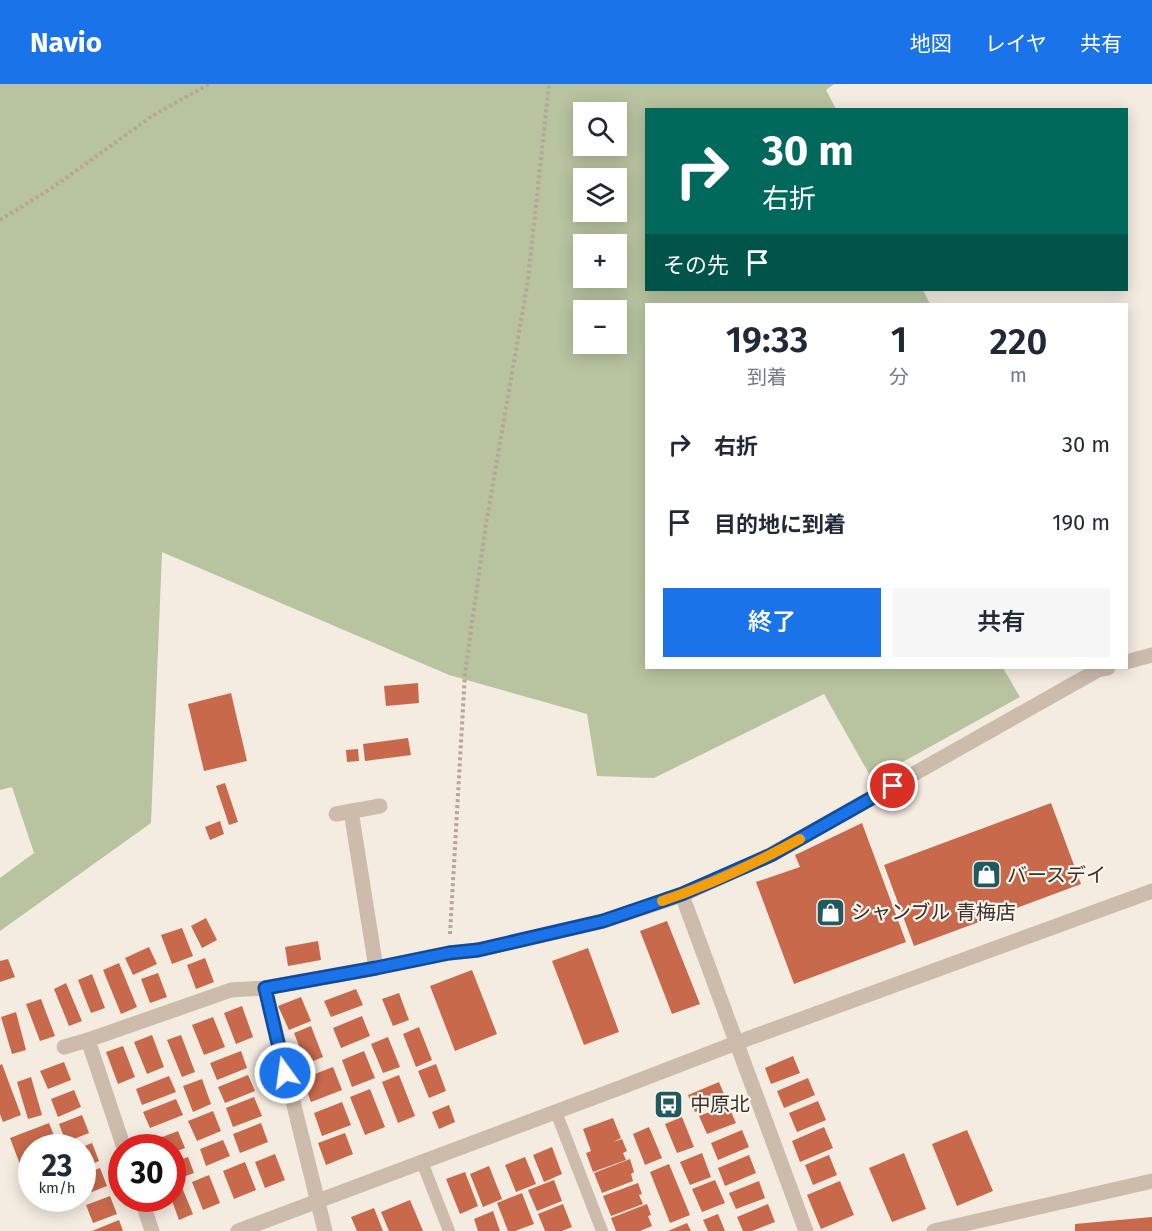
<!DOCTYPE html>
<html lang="ja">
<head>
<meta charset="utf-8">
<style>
  :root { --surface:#fff; --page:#f6f6f7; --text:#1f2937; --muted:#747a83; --accent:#1a73e8 }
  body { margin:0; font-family:"Fira Sans","Noto Sans JP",sans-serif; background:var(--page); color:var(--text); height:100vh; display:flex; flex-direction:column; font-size:22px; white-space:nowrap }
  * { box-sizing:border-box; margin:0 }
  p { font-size:20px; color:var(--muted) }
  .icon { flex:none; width:33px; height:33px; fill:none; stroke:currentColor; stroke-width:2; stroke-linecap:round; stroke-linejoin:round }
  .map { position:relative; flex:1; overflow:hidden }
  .side { position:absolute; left:645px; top:219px; width:483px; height:366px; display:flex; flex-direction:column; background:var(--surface); border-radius:0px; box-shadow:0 3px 15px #0003 }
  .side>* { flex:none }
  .banner { position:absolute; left:645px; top:24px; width:483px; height:183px; border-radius:0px; box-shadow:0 3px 15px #0003; background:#00695c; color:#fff; overflow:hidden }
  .fabs { position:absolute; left:573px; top:18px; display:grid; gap:12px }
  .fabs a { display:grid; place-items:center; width:54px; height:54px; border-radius:0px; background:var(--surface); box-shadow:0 3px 15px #0003; font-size:30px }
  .speed { position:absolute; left:18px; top:1050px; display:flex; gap:12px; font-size:30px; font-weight:700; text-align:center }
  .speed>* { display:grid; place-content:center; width:78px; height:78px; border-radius:50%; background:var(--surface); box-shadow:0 3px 15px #0003; line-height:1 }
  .speed small { font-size:15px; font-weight:400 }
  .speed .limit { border:9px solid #d22; background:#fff; color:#111 }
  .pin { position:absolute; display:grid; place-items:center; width:51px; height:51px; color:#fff; margin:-26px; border:3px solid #fff; border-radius:50%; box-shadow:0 2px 6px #0007 }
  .me { position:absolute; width:66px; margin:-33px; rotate:346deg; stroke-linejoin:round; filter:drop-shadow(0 0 4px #0008) }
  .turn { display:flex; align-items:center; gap:21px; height:126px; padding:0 18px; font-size:27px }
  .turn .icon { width:78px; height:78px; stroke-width:2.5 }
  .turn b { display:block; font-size:42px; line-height:51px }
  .then { display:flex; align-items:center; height:57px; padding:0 18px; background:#0003; gap:12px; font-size:22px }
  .eta { display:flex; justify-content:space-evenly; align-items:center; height:102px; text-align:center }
  .eta b { font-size:36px; font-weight:600; line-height:42px }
  .action { display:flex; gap:12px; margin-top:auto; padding:12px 18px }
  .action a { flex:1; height:69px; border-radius:0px; background:var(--accent); color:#fff; font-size:24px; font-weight:600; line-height:69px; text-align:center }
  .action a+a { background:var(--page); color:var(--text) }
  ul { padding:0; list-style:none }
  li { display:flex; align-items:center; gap:18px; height:78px; padding:0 18px }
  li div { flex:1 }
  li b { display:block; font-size:22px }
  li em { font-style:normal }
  header { display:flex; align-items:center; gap:36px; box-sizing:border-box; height:84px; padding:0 30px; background:var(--accent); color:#fff }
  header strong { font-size:28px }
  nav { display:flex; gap:33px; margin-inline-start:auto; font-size:21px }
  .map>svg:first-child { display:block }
  .green { fill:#b8c4a0; fill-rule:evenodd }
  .building { fill:#c8694b }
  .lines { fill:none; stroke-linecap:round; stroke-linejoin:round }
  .path { stroke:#b9a596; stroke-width:4; stroke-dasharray:3 3; stroke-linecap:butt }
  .service { stroke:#cdbbac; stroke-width:12 }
  .minor { stroke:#cdbbac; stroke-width:15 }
  .tertiary { stroke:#cdbbac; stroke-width:15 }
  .route-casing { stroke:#114b97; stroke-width:15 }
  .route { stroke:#1a73e8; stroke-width:10 }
  .slow { stroke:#f59e0b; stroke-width:10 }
  .labels { text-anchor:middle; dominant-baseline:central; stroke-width:4.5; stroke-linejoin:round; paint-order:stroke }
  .poi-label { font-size:20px; fill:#3b302b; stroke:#fbf5ee; text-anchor:start }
</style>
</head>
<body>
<header>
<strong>Navio</strong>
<nav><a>地図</a><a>レイヤ</a><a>共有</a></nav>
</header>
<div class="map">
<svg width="1152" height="1147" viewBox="0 0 1152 1147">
  <rect width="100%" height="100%" fill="#f4ebe1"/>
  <path class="green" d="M0 0H834L826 6 836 25 646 26V206H923L930 220H646V584H1003L1020 613 872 695 824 610 654 694 597 692 587 630 449 591 162 468 151 739 0 847V794L34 769 12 703 0 706ZM584 28H616V62H584ZM584 94H616V128H584ZM584 160H616V194H584ZM584 226H616V260H584Z"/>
  <g class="building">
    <polygon points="418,599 419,619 386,622 384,602"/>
    <polygon points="231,609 247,677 204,687 188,620"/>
    <polygon points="408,654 411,671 365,677 363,660"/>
    <polygon points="358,665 359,677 347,678 346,666"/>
    <polygon points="225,699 238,738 229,741 216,702"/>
    <polygon points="1051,719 1081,800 914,862 884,781"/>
    <polygon points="220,737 224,750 210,756 205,743"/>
    <polygon points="862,739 906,858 794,900 756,798 800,783 795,771"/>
    <polygon points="206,834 217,856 202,864 191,842"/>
    <polygon points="667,837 700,920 672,930 640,847"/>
    <polygon points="182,844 193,872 172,880 161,851"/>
    <polygon points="318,857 321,876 288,882 285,863"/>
    <polygon points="149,863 157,880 133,891 125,874"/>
    <polygon points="588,864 619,948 584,961 552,877"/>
    <polygon points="205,874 214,898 196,905 187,881"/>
    <polygon points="8,875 15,893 0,898 0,877"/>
    <polygon points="119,879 137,923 121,930 103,886"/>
    <polygon points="472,886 497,950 455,967 430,902"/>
    <polygon points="158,889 167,913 150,919 141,895"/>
    <polygon points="92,890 105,924 91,929 78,896"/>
    <polygon points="66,899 82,937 69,942 54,905"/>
    <polygon points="356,905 363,921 331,933 324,917"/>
    <polygon points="399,909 409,936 393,942 382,915"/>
    <polygon points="301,913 311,937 289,946 278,922"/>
    <polygon points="41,915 55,952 40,957 26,920"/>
    <polygon points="242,922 253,953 236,960 224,929"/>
    <polygon points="16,928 26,966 12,970 1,933"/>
    <polygon points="362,932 370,952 341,964 333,944"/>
    <polygon points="213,933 225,963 204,971 192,941"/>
    <polygon points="311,942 323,973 306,980 294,949"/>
    <polygon points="419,943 432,976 416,983 403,950"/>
    <polygon points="152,951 164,983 147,990 134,958"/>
    <polygon points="181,951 195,988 182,993 167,956"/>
    <polygon points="388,953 400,983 383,989 371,960"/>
    <polygon points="123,962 135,993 118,1000 106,968"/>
    <polygon points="241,967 247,984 217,996 210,979"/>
    <polygon points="364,967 375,994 352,1003 342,976"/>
    <polygon points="793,972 800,989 771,1000 765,984"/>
    <polygon points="64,978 71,996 48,1005 40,987"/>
    <polygon points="2,980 21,1031 3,1038 0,1030 0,981"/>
    <polygon points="436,980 446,1007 429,1014 418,987"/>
    <polygon points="333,983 342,1006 311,1018 302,995"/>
    <polygon points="248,991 255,1007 225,1019 218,1003"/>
    <polygon points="399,991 415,1032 398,1039 382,998"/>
    <polygon points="169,992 176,1008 142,1021 136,1005"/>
    <polygon points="31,993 42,1031 28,1035 17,998"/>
    <polygon points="808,994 815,1011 784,1024 777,1007"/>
    <polygon points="202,995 211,1020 193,1028 183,1002"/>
    <polygon points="719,998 726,1015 695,1028 688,1011"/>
    <polygon points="370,1005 385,1043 365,1051 350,1013"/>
    <polygon points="74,1006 81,1023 58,1033 51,1015"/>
    <polygon points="254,1013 262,1032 233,1043 226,1024"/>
    <polygon points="176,1015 183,1031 150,1044 143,1028"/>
    <polygon points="818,1017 826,1036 797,1048 789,1029"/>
    <polygon points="342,1018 351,1041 322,1052 314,1029"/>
    <polygon points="449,1021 455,1038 439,1045 432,1028"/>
    <polygon points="728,1021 736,1039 707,1050 699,1032"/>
    <polygon points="213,1027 221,1047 197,1057 188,1037"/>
    <polygon points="82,1031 89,1049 66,1058 59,1040"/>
    <polygon points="682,1033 694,1063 677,1069 665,1040"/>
    <polygon points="613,1034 621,1054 613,1058 622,1055 627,1067 623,1069 626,1076 593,1088 586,1069 591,1067 583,1045"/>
    <polygon points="49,1039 59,1064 32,1064 32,1089 21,1083 10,1054"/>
    <polygon points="261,1039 268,1058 240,1069 233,1050"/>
    <polygon points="649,1043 662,1074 645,1081 633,1050"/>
    <polygon points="824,1043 833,1064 800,1078 792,1057"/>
    <polygon points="742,1046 749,1063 718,1076 711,1059"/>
    <polygon points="967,1046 993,1107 957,1122 932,1060"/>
    <polygon points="178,1047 185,1064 172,1069 172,1064 155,1064 152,1057"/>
    <polygon points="345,1049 353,1070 326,1081 318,1059"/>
    <polygon points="223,1056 230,1072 206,1082 200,1065"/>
    <polygon points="92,1059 99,1077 82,1084 82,1063"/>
    <polygon points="552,1063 562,1090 544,1098 533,1071"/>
    <polygon points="702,1069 711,1093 690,1101 680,1078"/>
    <polygon points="904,1069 926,1125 892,1138 869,1084"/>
    <polygon points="275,1070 285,1096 265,1104 255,1078"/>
    <polygon points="749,1071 756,1089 725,1102 718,1084"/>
    <polygon points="829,1071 837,1091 813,1101 805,1081"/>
    <polygon points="188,1073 194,1089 172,1097 172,1079"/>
    <polygon points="525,1073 536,1100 516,1108 505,1081"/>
    <polygon points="630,1075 634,1088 631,1090 633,1097 602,1109 594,1089"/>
    <polygon points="245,1078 256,1106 234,1115 223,1087"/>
    <polygon points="669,1080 690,1131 670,1139 650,1088"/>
    <polygon points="489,1082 502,1115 483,1123 470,1090"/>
    <polygon points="100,1084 107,1102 84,1111 82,1108 82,1091"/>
    <polygon points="465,1088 478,1122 460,1130 446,1095"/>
    <polygon points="209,1091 220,1119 203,1126 192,1098"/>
    <polygon points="554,1096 562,1117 537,1127 528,1106"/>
    <polygon points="715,1096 725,1119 702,1128 692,1105"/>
    <polygon points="759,1097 765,1114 736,1125 729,1109"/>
    <polygon points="840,1097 854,1131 821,1145 807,1111"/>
    <polygon points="638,1099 642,1110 639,1111 643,1120 611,1132 603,1112"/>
    <polygon points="181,1101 193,1130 179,1136 171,1114 172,1114 172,1104"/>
    <polygon points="522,1109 534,1140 515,1147 508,1147 497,1119"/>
    <polygon points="110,1112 117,1130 93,1139 86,1121"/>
    <polygon points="410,1116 423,1147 389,1147 381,1128"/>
    <polygon points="563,1120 572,1143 562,1147 545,1147 538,1130"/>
    <polygon points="647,1120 651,1131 648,1132 652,1142 640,1147 616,1147 611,1134"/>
    <polygon points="768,1120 775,1138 752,1147 743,1147 737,1133"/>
    <polygon points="374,1124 383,1147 357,1147 351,1133"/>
    <polygon points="493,1127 500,1147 478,1147 474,1135"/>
    <polygon points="718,1130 725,1147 708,1147 703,1136"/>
    <polygon points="1152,1133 1152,1147 1075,1147 1075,1140"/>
    <polygon points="119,1136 123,1147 92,1147"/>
    <polygon points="687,1139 691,1147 668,1147"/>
  </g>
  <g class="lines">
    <g class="path">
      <polyline points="0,136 52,104 152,32 209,0"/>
      <polyline points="450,850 465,589 486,440 528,196 549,0"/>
    </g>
    <g class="service">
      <polyline points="556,1028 602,1147"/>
      <polyline points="422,1078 449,1147"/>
    </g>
    <g class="minor">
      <polyline points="1126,578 1152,571"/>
      <polyline points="351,727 376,884"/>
      <polyline points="336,730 380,722"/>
      <polyline points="682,811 806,1147"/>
      <polyline points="64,963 88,956"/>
      <polyline points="124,1064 88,956 231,906 265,904"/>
      <polyline points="141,1114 152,1147"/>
      <polyline points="325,1147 265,904 376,884 449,869 478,866 604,837 682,811 770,771 1098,586 1108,584"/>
      <polyline points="934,1147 1152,1097"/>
    </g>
    <polyline class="tertiary" points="238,1147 622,1003 736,959 1152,807"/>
  </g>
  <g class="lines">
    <defs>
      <polyline id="route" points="285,989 265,904 376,884 449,869 478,866 603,837 682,810 771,771 893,702"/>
    </defs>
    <use href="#route" class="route-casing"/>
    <use href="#route" class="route"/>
    <path class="slow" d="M662 817C710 801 756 779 800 755"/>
  </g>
  <defs>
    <symbol id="shop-square" viewBox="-11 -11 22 22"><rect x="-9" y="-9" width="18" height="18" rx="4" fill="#1f5a5e" stroke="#fbf5ee"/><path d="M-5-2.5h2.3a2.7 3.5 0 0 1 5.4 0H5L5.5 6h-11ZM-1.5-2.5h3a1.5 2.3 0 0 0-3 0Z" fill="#fff"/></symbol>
    <symbol id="bus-square" viewBox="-11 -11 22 22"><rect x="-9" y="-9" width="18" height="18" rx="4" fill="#1f5a5e" stroke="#fbf5ee"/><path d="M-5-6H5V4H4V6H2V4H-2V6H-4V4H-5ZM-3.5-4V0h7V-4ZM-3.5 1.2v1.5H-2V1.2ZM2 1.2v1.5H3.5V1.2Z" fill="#fff"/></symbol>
  </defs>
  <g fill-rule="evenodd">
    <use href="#shop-square" x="970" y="774" width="33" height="33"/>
    <use href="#shop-square" x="814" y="812" width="33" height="33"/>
    <use href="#bus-square" x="652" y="1004" width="33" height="33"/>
  </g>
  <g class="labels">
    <g class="poi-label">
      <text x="1007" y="791">バースデイ</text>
      <text x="851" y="828">シャンブル 青梅店</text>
      <text x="690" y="1020">中原北</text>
    </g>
  </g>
</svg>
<div class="fabs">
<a><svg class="icon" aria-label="search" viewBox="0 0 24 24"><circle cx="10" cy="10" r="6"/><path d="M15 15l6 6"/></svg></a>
<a><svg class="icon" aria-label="layers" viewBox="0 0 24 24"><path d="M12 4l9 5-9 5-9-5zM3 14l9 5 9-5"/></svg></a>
<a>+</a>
<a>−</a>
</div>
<div class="speed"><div>23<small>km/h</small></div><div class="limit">30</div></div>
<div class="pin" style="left:893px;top:702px;background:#d93025"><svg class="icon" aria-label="arrive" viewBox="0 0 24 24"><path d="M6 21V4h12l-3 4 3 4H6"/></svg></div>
<svg class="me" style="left:285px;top:989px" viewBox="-20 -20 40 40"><circle r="17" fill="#1a73e8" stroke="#fff" stroke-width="3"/><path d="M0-11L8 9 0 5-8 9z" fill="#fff"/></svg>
<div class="banner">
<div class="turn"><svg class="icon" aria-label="right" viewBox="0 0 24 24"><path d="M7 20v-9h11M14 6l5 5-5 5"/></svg><div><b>30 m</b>右折</div></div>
<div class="then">その先<svg class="icon" aria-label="arrive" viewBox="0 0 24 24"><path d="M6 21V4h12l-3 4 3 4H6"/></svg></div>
</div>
<section class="side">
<div class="eta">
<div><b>19:33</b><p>到着</p></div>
<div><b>1</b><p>分</p></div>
<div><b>220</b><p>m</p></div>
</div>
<ul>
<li><svg class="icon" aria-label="right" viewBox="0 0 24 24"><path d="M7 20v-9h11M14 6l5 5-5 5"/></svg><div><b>右折</b></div><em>30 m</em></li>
<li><svg class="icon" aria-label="arrive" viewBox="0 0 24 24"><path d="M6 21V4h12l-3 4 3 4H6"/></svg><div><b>目的地に到着</b></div><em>190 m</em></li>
</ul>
<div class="action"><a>終了</a><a>共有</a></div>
</section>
</div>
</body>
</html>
